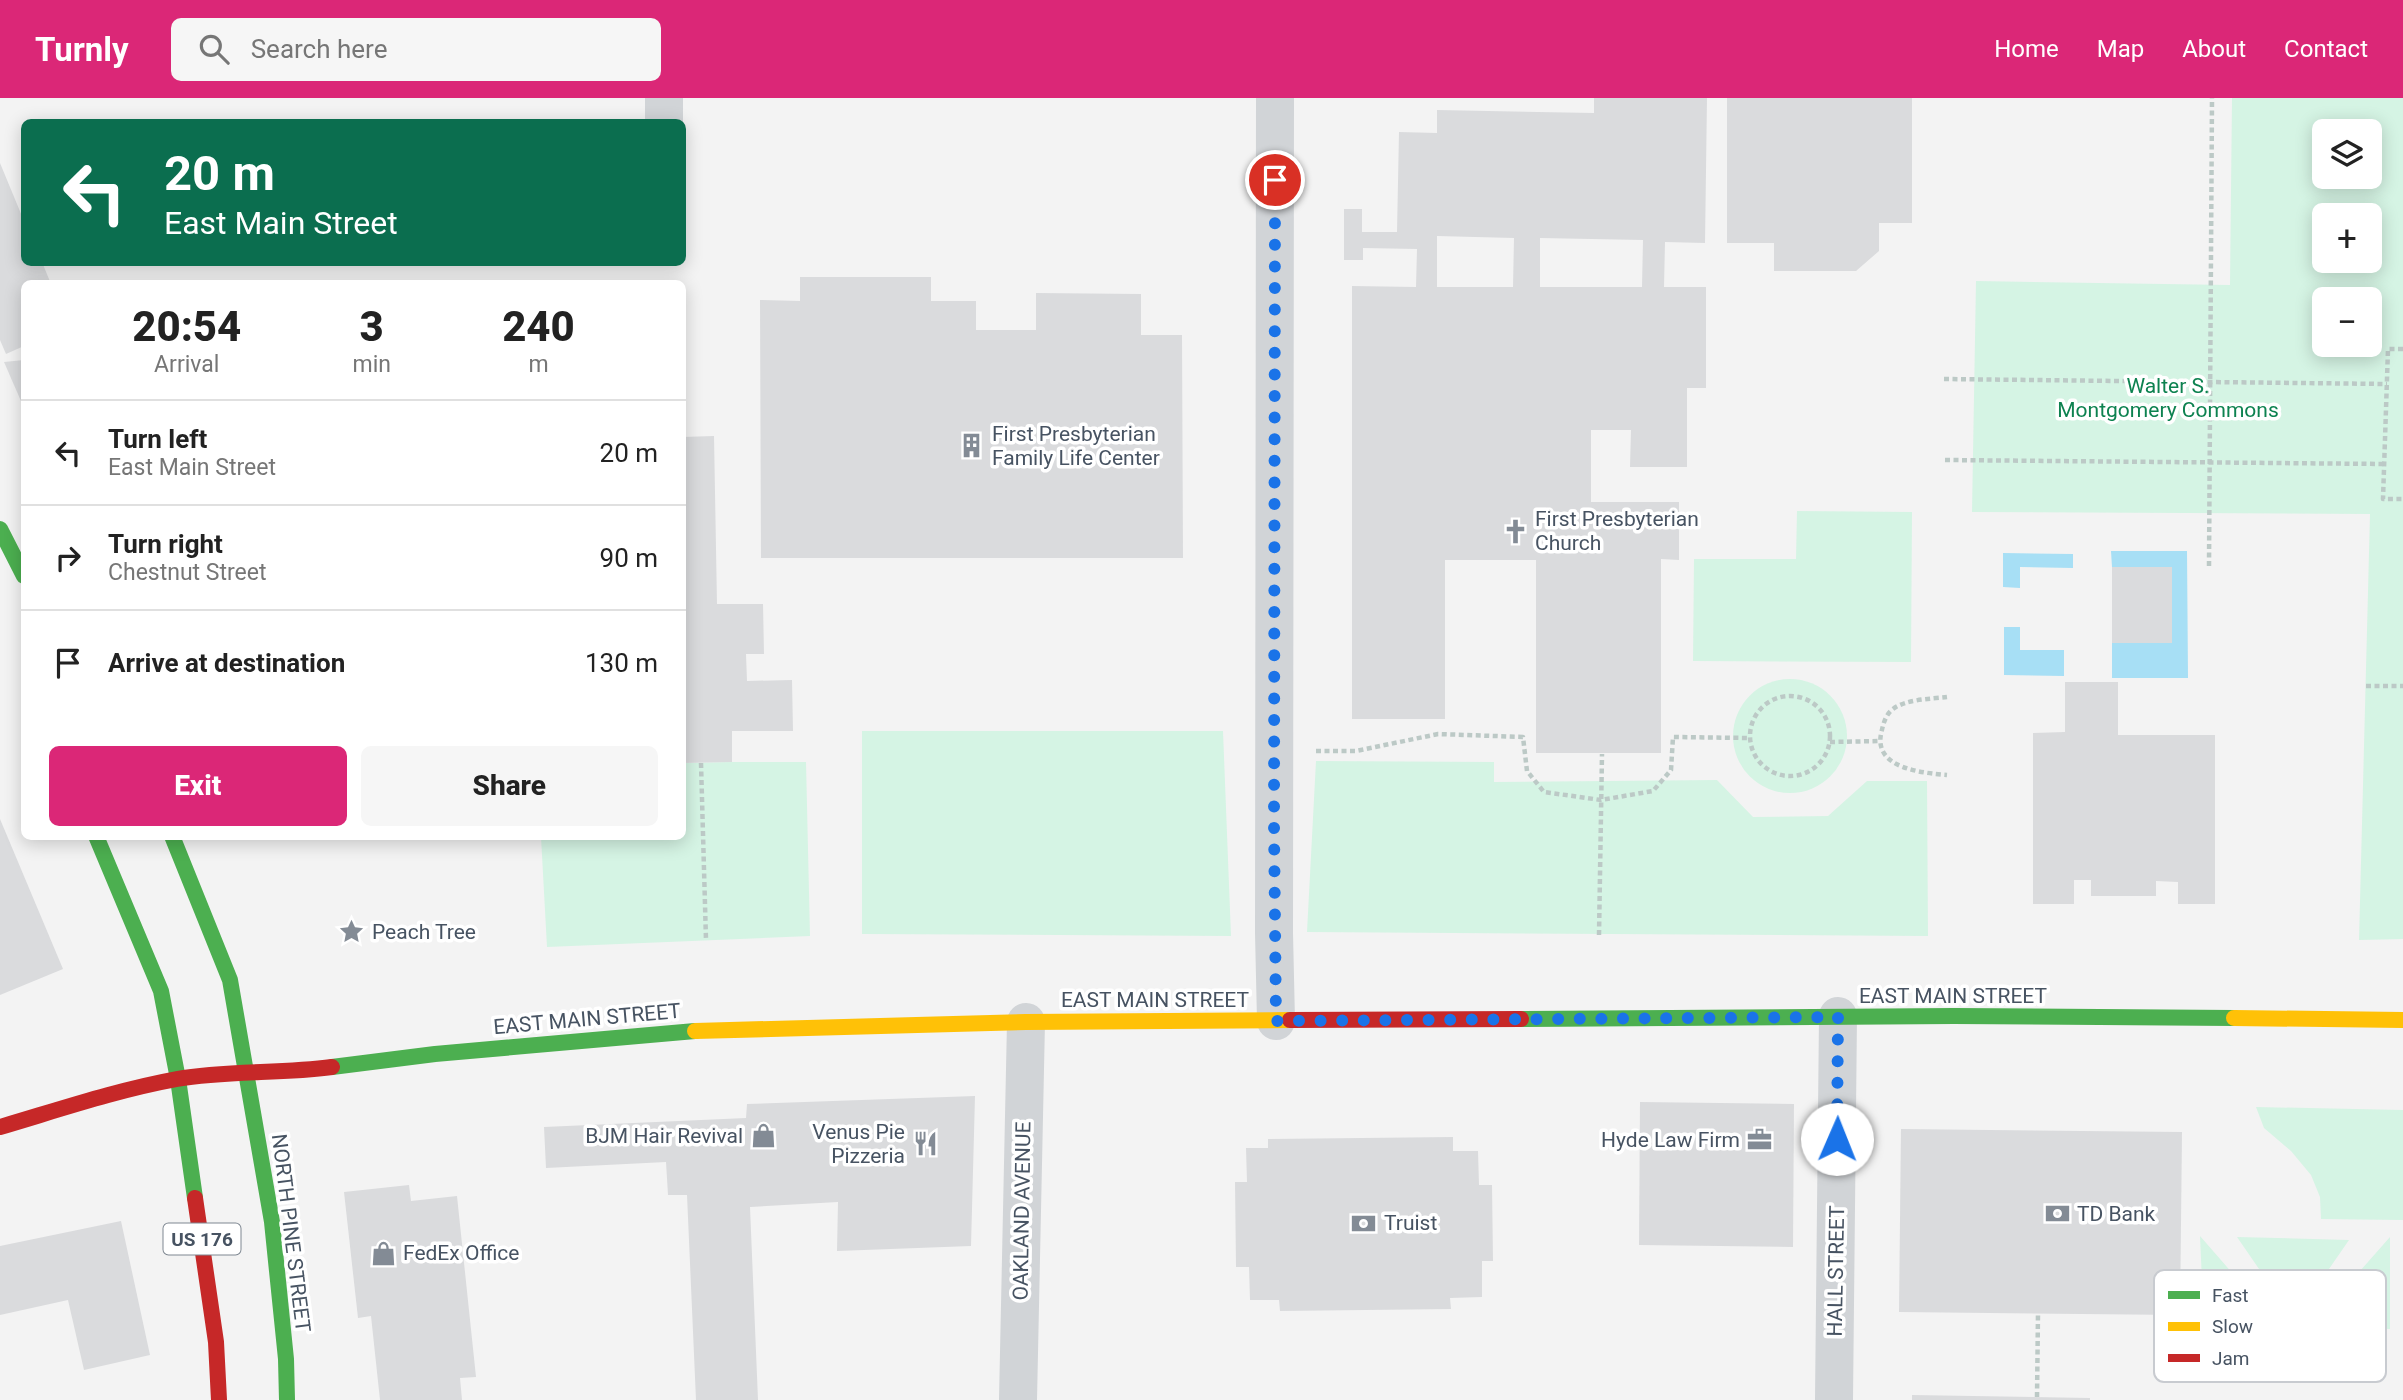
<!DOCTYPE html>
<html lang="en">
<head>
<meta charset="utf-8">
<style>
  :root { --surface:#fff; --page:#f6f6f6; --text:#222; --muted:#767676; --line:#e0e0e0; --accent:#db2777 }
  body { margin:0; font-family:Roboto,sans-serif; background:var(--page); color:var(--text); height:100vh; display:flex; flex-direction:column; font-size:26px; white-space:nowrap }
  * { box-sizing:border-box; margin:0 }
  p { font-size:23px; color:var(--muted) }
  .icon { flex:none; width:38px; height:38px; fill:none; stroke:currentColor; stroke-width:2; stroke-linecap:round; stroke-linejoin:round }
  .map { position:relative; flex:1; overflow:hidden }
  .side { position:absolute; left:21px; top:182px; width:665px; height:560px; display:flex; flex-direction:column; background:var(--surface); border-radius:10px; box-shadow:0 4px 18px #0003 }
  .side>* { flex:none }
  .top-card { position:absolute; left:21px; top:21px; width:665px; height:147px; border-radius:10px; box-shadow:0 4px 18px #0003; background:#0b6e4f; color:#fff; overflow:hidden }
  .tools { position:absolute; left:2312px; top:21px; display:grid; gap:14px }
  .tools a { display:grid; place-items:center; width:70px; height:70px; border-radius:10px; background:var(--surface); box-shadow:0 4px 18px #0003; font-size:35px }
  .pin { position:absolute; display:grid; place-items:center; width:60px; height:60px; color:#fff; margin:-30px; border:4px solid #fff; border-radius:50%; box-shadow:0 2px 7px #0007 }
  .me { position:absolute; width:77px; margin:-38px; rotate:1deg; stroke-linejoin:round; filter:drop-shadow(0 0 5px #0008) }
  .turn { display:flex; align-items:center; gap:24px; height:147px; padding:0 28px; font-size:32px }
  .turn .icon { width:91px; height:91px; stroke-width:2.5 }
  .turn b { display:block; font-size:49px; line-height:60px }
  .eta { display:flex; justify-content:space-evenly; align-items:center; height:119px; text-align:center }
  .eta b { font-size:42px; font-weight:800; line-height:49px }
  .button { display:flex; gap:14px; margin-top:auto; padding:14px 28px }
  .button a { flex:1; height:80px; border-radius:10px; background:var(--accent); color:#fff; font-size:28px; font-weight:800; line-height:80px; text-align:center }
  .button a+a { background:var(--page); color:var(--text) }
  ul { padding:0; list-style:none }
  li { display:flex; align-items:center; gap:21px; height:105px; padding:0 28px; border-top:2px solid var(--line) }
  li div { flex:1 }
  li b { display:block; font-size:26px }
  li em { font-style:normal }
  header { display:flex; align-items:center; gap:42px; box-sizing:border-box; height:98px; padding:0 35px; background:var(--accent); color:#fff }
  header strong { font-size:33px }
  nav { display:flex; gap:38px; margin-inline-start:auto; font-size:24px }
  .search { width:490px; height:63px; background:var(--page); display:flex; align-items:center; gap:18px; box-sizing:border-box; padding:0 24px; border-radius:10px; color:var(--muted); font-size:26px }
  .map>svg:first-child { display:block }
  .green { fill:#d5f4e4; fill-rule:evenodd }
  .water { fill:#a7dff5 }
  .building { fill:#dadbdd; fill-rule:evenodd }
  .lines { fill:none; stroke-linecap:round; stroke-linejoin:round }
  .path { stroke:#bcc9c6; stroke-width:4.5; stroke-dasharray:5 3.5; stroke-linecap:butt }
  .street { stroke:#d1d4d7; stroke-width:38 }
  .fast { stroke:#4caf50; stroke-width:16 }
  .slow { stroke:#ffc107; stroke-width:16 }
  .jam { stroke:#c62828; stroke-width:16 }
  .route { stroke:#1a73e8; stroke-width:12; stroke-dasharray:0 21.6 }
  .labels { text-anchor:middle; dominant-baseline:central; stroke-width:7; stroke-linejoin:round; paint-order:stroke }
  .shield { fill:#fff; stroke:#7e8791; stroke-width:2 }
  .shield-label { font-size:19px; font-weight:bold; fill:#475362 }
  .park-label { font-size:21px; fill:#0d8250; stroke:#fff }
  .poi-label { font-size:21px; fill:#475362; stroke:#fff; text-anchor:start }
  .street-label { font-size:21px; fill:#475362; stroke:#fff }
  .key { fill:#fff; stroke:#c8cbd0; stroke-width:2 }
  .key-label { font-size:19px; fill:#475362 }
</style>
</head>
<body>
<header>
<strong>Turnly</strong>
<div class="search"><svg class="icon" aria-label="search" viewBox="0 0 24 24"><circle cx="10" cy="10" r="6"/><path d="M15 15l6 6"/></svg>Search here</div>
<nav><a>Home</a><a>Map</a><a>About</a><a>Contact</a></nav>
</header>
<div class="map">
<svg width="2403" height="1302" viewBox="0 0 2403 1302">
  <rect width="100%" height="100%" fill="#f3f3f3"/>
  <g class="green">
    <path d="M2232 0H2403V841L2359 842 2370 416 1972 414 1976 183 2230 187ZM2324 33H2370V79H2324ZM2324 117H2370V163H2324ZM2370 201V247H2324V201Z"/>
    <polygon points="1797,413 1912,414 1911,564 1693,563 1694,461 1796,461"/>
    <circle cx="1790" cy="638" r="57"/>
    <polygon points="862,633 1223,633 1231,838 862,836"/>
    <polygon points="1316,663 1494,664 1494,684 1717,682 1753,719 1828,718 1867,683 1927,683 1928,838 1307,834"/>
    <polygon points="732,664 806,664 810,838 547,849 541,739 682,738 683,665"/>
    <polygon points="2256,1009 2403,1012 2403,1122 2321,1121 2320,1099 2311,1077 2291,1053 2264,1030"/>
    <polygon points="2200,1138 2254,1200 2246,1211 2245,1228 2204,1228"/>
    <path d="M2237 1139 2349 1142 2320 1184C2299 1173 2289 1173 2268 1184Z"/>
    <polygon points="2390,1139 2390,1231 2345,1230 2345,1211 2338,1198"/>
  </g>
  <g class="water">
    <polygon points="2111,453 2187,453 2188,580 2112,580 2112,545 2172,544 2171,469 2112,469"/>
    <polygon points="2003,455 2073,456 2073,470 2020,469 2020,490 2003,489"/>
    <polygon points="2004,529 2020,529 2020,552 2064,552 2064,578 2004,577"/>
  </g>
  <g class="building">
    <path d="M1594 0H1707L1705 145 1665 144 1664 189H1706V290H1687V369H1630L1631 332H1591V404H1679V462L1661 461V655H1536V462H1445V621H1352V188L1416 189 1417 151 1363 150V162H1344V111H1362V134H1397L1399 34 1437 35V12L1594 15ZM1437 138 1514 140 1513 189H1437ZM1540 140 1643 142 1642 189H1540Z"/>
    <polygon points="1727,0 1912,0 1912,125 1879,125 1879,153 1856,173 1774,173 1774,145 1727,145"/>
    <polygon points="0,65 24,123 24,164 42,164 51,186 24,186 24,248 6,256 0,242"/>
    <polygon points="800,179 931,179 931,203 976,203 976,232 1036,232 1036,195 1141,196 1141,237 1182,237 1183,460 761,460 760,202 800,203"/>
    <polygon points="24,262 24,310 4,264"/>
    <polygon points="714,338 717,506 763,506 764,556 746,556 747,583 792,582 793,633 732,633 732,664 682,665 682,339"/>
    <rect x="2112" y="469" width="60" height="76"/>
    <polygon points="2065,584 2118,584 2118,637 2215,637 2215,806 2178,806 2178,784 2156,783 2156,798 2091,798 2091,782 2074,782 2074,806 2033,806 2033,635 2065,634"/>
    <polygon points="0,721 63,871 0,897"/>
    <polygon points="975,998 971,1148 837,1153 838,1104 750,1109 758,1302 696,1302 687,1097 668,1097 666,1064 546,1070 544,1029 746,1020 747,1006"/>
    <polygon points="1640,1004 1794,1006 1793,1149 1639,1147"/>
    <polygon points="1901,1031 2182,1034 2180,1217 1899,1214"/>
    <polygon points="1453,1039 1453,1053 1478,1053 1479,1087 1492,1087 1493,1163 1482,1163 1482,1199 1450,1200 1451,1211 1280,1213 1279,1202 1250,1202 1249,1169 1236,1169 1235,1084 1247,1084 1246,1050 1268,1050 1268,1041"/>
    <polygon points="409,1087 411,1103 457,1098 476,1279 460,1280 462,1302 380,1302 371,1218 358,1220 344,1094"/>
    <polygon points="121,1123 150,1257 84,1272 68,1202 0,1217 0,1148"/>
    <polygon points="1912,1297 2090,1300 2090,1302 1912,1302"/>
  </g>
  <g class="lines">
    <g class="path">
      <polyline points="2403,251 2388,251 2383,401 2403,401"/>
      <polyline points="1944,281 2387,286"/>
      <polyline points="1945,362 2384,366"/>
      <polyline points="2209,468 2212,0"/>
      <polyline points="2366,588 2403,588"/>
      <circle cx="1790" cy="638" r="40"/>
      <path d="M1947 599C1931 601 1906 601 1893 611 1885 617 1883 627 1881 636 1874 671 1924 675 1947 677"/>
      <polyline points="1830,644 1880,643"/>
      <polyline points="1316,653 1356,653 1438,636 1523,639 1527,673 1544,694 1601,702 1653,693 1671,672 1673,639 1750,640"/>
      <polyline points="701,665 706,842"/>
      <polyline points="1599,837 1602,656"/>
      <polyline points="2037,1299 2038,1215"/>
    </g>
    <g class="street">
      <polyline points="1275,0 1274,835 1276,923"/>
      <polyline points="664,24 664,0"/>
      <polyline points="1018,1302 1026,924"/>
      <polyline points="1834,1302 1838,918"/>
    </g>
    <g class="fast">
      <polyline points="0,431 24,478"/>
      <polyline points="96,738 161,893 178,981 195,1100"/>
      <polyline points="172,738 230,882 272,1124 286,1261 287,1302"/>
      <polyline points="1521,921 1954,918 2234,920"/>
      <polyline points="332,969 435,956 695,933"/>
    </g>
    <g class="slow">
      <polyline points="2234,920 2403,922"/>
      <polyline points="695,933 1026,924 1290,922"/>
    </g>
    <g class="jam">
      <polyline points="1290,922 1521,921"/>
      <path d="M0 1029C58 1012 117 992 177 981 228 972 280 976 332 969"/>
      <polyline points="195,1100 216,1244 219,1302"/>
    </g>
  </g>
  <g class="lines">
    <polyline class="route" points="1275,82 1274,726 1276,923 1838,919 1837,1041"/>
  </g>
  <defs>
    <symbol id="building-bare" viewBox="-9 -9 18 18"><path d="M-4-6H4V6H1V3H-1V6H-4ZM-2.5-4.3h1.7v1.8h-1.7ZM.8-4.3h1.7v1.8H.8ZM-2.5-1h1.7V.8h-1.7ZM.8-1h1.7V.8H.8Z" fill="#838b95" stroke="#fff" stroke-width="2.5" paint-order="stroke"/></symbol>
    <symbol id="church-bare" viewBox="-9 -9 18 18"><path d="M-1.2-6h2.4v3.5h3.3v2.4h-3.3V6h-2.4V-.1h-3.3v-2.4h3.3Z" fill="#838b95" stroke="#fff" stroke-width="2.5" paint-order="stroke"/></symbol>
    <symbol id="sight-bare" viewBox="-9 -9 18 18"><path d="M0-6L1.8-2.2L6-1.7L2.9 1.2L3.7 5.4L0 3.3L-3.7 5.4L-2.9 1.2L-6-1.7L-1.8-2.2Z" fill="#838b95" stroke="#fff" stroke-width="2.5" paint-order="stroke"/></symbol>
    <symbol id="shop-bare" viewBox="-9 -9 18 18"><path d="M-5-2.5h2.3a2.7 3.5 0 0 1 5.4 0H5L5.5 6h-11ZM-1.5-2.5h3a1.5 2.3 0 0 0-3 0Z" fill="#838b95" stroke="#fff" stroke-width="2.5" paint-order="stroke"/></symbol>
    <symbol id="office-bare" viewBox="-9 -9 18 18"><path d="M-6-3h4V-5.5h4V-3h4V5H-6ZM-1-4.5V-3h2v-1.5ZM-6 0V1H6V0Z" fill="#838b95" stroke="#fff" stroke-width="2.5" paint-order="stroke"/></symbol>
    <symbol id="restaurant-bare" viewBox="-9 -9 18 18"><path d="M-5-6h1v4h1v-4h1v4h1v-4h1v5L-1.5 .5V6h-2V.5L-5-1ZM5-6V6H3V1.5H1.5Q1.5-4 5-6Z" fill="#838b95" stroke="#fff" stroke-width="2.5" paint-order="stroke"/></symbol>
    <symbol id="bank-bare" viewBox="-9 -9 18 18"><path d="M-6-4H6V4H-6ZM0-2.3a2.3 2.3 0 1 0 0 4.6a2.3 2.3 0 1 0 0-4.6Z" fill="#838b95" stroke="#fff" stroke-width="2.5" paint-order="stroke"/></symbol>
  </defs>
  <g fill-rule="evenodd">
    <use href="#building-bare" x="954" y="330" width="35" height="35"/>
    <use href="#church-bare" x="1498" y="416" width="35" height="35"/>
    <use href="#sight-bare" x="334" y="816" width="35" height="35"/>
    <use href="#shop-bare" x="746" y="1020" width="35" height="35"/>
    <use href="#office-bare" x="1742" y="1024" width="35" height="35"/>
    <use href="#restaurant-bare" x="908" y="1028" width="35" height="35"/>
    <use href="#bank-bare" x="2040" y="1098" width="35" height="35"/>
    <use href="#bank-bare" x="1346" y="1108" width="35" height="35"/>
    <use href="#shop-bare" x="366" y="1138" width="35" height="35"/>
  </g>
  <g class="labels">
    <rect class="shield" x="163.5" y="1125.5" width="77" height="31" rx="5"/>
    <g class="shield-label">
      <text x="202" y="1141">US 176</text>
    </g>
    <g class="park-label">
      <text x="2168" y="288">Walter S.<tspan x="2168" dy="24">Montgomery Commons</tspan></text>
    </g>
    <g class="poi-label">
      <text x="992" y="336">First Presbyterian<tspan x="992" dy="24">Family Life Center</tspan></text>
      <text x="1535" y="421">First Presbyterian<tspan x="1535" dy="24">Church</tspan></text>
      <text x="372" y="834">Peach Tree</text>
      <text x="905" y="1034" text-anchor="end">Venus Pie<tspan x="905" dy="24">Pizzeria</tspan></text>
      <text x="743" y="1038" text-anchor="end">BJM Hair Revival</text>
      <text x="1740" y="1042" text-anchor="end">Hyde Law Firm</text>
      <text x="2077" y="1116">TD Bank</text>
      <text x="1384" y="1125">Truist</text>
      <text x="403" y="1155">FedEx Office</text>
    </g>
    <g class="street-label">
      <text x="1953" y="898">EAST MAIN STREET</text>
      <text x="1155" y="902">EAST MAIN STREET</text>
      <text transform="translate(587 921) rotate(-5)">EAST MAIN STREET</text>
      <text transform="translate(1022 1113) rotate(-89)">OAKLAND AVENUE</text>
      <text transform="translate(291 1135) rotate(83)">NORTH PINE STREET</text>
      <text transform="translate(1836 1173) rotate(-89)">HALL STREET</text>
    </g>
  </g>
  <rect x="2154" y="1172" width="232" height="112" rx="10" class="key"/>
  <rect x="2168" y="1193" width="32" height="8" fill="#4caf50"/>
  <rect x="2168" y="1224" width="32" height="9" fill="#ffc107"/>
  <rect x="2168" y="1256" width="32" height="8" fill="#c62828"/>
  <g class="key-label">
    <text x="2212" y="1204">Fast</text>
    <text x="2212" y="1235">Slow</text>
    <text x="2212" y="1267">Jam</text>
  </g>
</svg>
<div class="tools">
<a><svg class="icon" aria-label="layers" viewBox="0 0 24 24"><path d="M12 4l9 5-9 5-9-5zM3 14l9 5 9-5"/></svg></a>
<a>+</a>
<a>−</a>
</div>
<div class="pin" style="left:1275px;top:82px;background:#d93025"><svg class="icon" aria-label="arrive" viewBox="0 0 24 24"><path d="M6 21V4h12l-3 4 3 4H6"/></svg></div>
<svg class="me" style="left:1837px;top:1041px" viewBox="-20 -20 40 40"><circle r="19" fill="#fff"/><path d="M0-13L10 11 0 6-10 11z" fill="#1a73e8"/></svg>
<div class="top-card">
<div class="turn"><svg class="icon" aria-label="left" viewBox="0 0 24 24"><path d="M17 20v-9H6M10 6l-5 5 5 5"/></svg><div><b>20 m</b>East Main Street</div></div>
</div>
<section class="side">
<div class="eta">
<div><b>20:54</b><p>Arrival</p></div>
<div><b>3</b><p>min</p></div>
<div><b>240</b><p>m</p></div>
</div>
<ul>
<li><svg class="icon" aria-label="left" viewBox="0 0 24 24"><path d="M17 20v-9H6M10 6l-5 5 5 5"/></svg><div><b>Turn left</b><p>East Main Street</p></div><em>20 m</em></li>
<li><svg class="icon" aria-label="right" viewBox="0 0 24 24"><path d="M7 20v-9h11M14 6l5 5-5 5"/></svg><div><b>Turn right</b><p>Chestnut Street</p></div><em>90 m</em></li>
<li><svg class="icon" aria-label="arrive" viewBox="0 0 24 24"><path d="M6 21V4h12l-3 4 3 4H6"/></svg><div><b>Arrive at destination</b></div><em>130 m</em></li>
</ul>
<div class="button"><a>Exit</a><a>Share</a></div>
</section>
</div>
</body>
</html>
